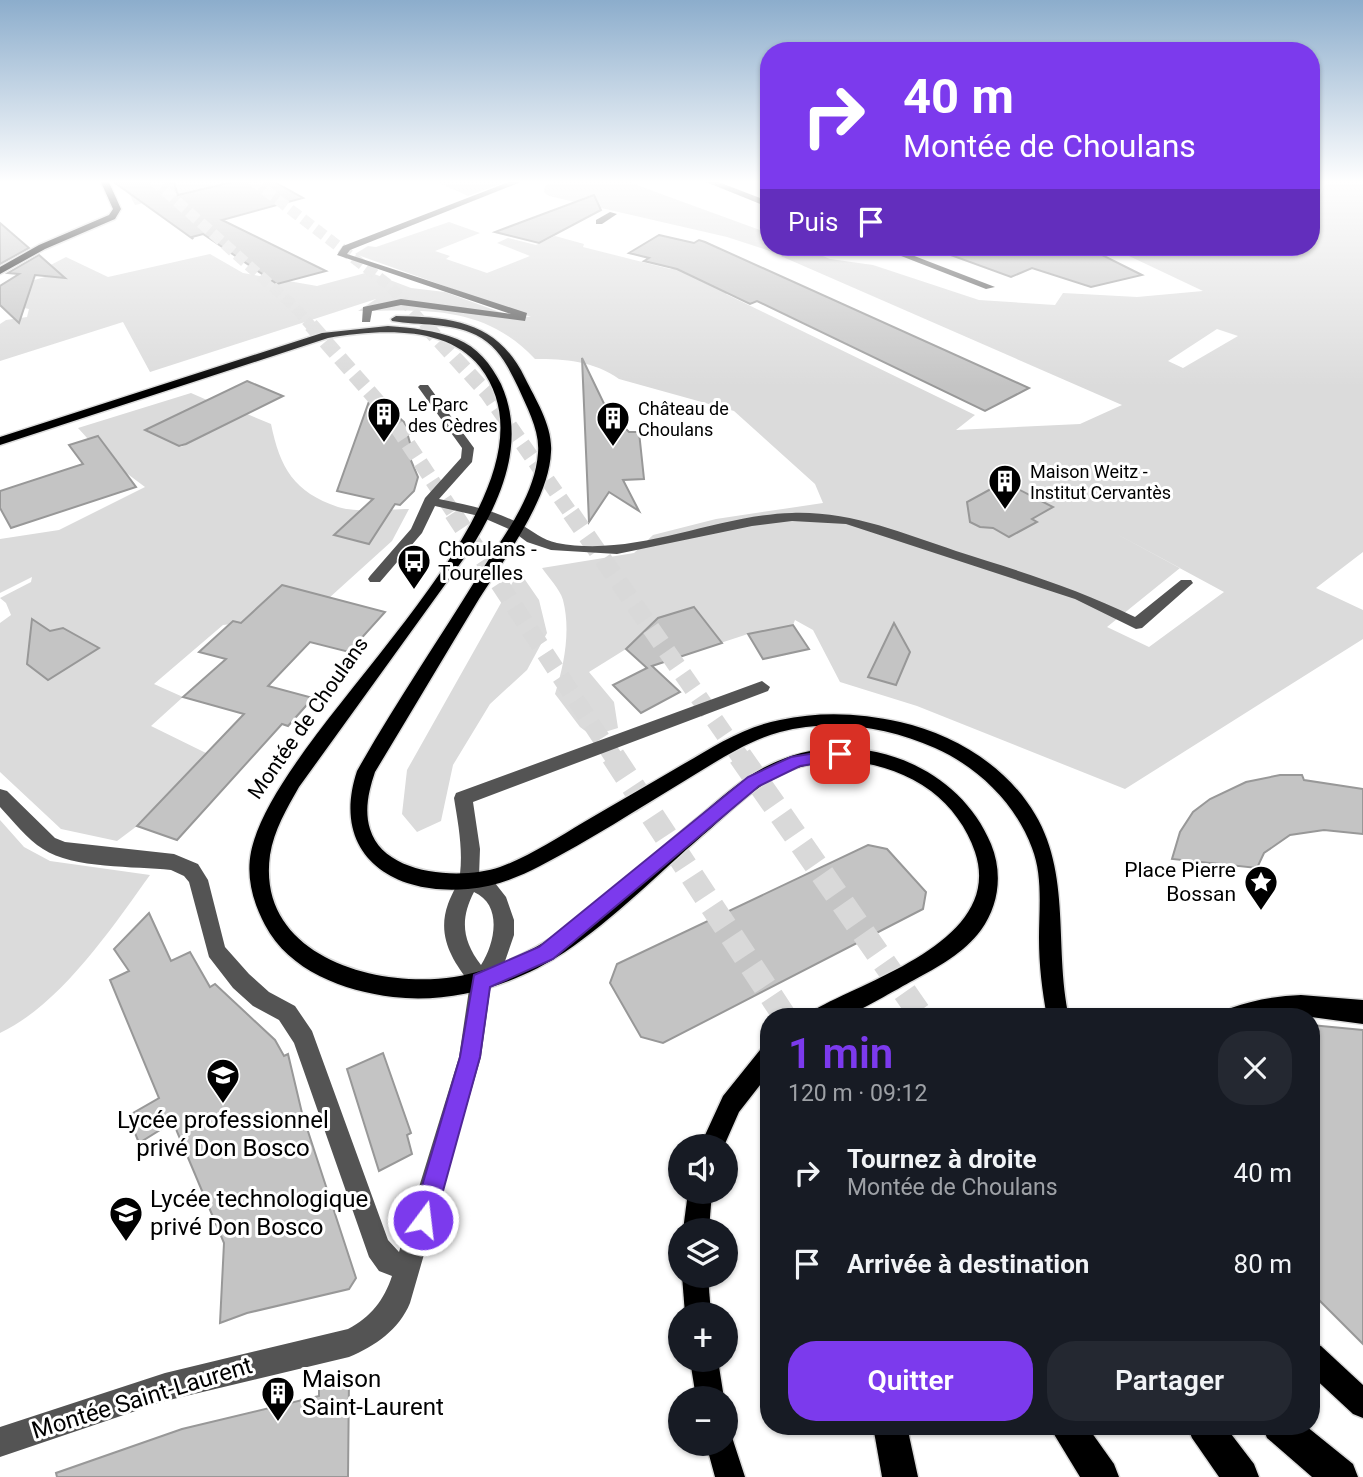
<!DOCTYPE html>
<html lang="fr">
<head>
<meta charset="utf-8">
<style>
  :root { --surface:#171b24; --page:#242831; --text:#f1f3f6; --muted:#9ea1a6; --accent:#7c3aed }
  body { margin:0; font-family:Roboto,sans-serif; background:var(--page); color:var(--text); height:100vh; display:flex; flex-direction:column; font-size:26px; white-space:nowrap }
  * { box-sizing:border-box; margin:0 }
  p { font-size:23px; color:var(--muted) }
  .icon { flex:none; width:38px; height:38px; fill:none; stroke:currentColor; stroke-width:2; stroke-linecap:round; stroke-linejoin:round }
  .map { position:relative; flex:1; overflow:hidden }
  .drawer { position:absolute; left:760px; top:1008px; width:560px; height:427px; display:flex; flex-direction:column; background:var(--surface); border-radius:28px; box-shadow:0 2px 5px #0004 }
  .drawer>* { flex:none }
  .top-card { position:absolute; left:760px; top:42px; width:560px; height:214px; border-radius:28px; box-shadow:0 2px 5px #0004; background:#7c3aed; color:#fff; overflow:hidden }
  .fabs { position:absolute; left:668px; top:1134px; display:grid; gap:14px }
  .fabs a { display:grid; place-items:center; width:70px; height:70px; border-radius:50%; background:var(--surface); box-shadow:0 2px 5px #0004; font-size:35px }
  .pin { position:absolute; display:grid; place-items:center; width:60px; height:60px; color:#fff; margin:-30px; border-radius:14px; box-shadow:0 4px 10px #0006 }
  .me { position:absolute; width:77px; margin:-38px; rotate:15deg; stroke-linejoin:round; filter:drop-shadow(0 0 5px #0008) }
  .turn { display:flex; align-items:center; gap:24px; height:147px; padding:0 28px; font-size:32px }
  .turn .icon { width:91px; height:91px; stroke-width:2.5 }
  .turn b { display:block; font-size:49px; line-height:60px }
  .then { display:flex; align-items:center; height:66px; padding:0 28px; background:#0003; gap:14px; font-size:26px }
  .round { display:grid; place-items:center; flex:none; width:74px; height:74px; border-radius:28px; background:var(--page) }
  .overview { display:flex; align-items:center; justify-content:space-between; height:119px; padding:0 28px }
  h1 { font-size:42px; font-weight:600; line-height:52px; color:var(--accent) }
  .button { display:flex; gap:14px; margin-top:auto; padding:14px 28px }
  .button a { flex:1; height:80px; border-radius:28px; background:var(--accent); color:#fff; font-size:28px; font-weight:600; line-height:80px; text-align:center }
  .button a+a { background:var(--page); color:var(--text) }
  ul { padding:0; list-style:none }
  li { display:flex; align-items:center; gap:21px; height:91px; padding:0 28px }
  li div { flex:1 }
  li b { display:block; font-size:26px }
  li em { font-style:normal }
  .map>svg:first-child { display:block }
  .green { fill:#dbdbdb; fill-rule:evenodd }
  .building { fill:#c4c4c4; stroke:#989898; stroke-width:2 }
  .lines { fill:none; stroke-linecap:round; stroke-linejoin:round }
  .highway-tunnel-far3 { stroke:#d9d9d9; stroke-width:11; stroke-dasharray:11 5; stroke-linecap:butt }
  .highway-tunnel-far2 { stroke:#d9d9d9; stroke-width:15; stroke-dasharray:15 7; stroke-linecap:butt }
  .highway-tunnel-far1 { stroke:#d9d9d9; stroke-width:18; stroke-dasharray:18 10; stroke-linecap:butt }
  .highway-tunnel { stroke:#d9d9d9; stroke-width:24; stroke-dasharray:24 12; stroke-linecap:butt }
  .major-casing { stroke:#dbdbdb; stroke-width:3 }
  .highway-casing { stroke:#dbdbdb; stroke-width:3 }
  .minor { fill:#545454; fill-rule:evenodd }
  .major { fill:#000; fill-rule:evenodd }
  .highway { fill:#000; fill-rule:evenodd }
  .route { fill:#7c3aed; stroke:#51269a; stroke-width:2 }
  .labels { text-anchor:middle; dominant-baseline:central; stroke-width:6; stroke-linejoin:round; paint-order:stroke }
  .far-poi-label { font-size:18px; fill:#000; stroke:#fff; text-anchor:start }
  .poi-label { font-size:21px; fill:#000; stroke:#fff; text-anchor:start }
  .street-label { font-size:21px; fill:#000; stroke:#fff }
  .near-poi-label { font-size:24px; fill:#000; stroke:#fff; text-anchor:start }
  .near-street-label { font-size:24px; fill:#000; stroke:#fff }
</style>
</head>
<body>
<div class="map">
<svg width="1363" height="1477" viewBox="0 0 1363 1477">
  <rect width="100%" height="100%" fill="#fff"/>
  <g class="green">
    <polygon points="122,180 241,180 135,205"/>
    <polygon points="433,180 501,180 506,182 468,196"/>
    <path d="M556 180H637L631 183 768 233V247H801L830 259 873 265 979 300 1055 305 1063 293 1137 297 1203 291 1110 247H1311V212L1328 180H1363V552L1316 588 1363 610V639L1125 789 917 706 840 682 813 630 795 620 793 625 748 634 656 664 626 649 589 672 614 702 618 728 592 736 580 727 555 694C564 665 571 631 563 600 560 589 548 577 542 568L634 553 653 535 716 519 823 503 815 484 734 411 619 379C594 361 565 359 535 359 484 305 427 310 358 311L376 299 150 372 123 322 0 361V324L6 320 27 317 29 309 0 303V285L20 284 45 277 55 270 45 268 66 257 108 277 210 254 243 273 317 286 369 272 411 288 445 292 511 316 531 317 355 254 368 246 376 247 449 222 480 233 435 251 450 256 446 259 487 273 530 256 497 243 508 238 536 245 555 236 584 244 583 247 670 269 682 268 728 291 726 294 975 415 956 430 1080 424 1122 405 767 250 727 237 549 196 544 192 545 186ZM1217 329 1238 336 1183 368 1168 361ZM1111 531 1224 592 1149 647 1107 627 1180 568Z"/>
    <path d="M191 393 207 400 147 430 181 447 247 414 271 424C280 468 294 492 338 507 355 513 390 509 409 509L392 541 329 598 282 585 241 623 223 625 154 684 183 697 151 726 206 753 137 826 117 841 61 829 0 772V623L11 615 6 603 0 598 31 582 32 577 0 593V539L59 530 145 487 125 472 99 436 88 439 78 428Z"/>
    <polygon points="519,571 539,600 547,633 527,670 490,704 453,765 441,821 417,832 402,814 407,770"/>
    <path d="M0 820 24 847 50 861 150 875C111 929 61 1004 0 1033Z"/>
  </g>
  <g class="building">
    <polygon points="111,180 163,180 174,183 178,195 241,180 271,180 303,198 222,220 326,271 277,284 203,234 192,237 193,239"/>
    <polygon points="594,195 601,210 539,243 495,232"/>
    <polygon points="0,223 29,248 0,264"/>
    <polygon points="659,235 694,243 699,240 705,242 1029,388 985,411 757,301 750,304 677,269 644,261 649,258 629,253"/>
    <polygon points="937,247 1086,247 1142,275 1091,287 1032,268 1011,277 937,250"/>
    <polygon points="39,255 65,278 35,275 19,323 0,305 0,286 19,274 8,273"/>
    <polygon points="582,358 608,412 629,432 639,432 644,479 623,480 639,511 609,492 589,522"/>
    <polygon points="247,381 283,396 186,444 179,446 145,430"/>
    <polygon points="372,393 404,422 412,450 407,451 418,477 414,491 400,505 395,504 369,544 334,535 373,499 337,491"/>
    <polygon points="98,436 136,487 11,528 0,508 0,491 83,464 69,445"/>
    <polygon points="1000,484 1012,490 1016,488 1053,507 1032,519 1037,522 1009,537 993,528 980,527 970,522 967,502"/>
    <polygon points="282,585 385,612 349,652 310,642 268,686 313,698 288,726 282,724 177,840 137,826 244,714 183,697 226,659 199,652 233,621 241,623"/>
    <polygon points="694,607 722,643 652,666 680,692 641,713 613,685 647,668 626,649 658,618"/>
    <polygon points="32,619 50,631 63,628 99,648 48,680 27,664"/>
    <polygon points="894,623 910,652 896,685 868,677"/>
    <polygon points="793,625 809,649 763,659 748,634"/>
    <polygon points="1280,775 1302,775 1304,780 1363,789 1363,834 1324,830 1290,835 1264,853 1257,868 1172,859 1180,832 1193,812 1210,799 1246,782"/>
    <polygon points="868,845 887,849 926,892 923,909 663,1043 641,1037 610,983 617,964"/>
    <polygon points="149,913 171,961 190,952 210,987 215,984 275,1040 284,1056 288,1054 302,1113 356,1278 349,1289 247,1313 220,1323 224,1243 173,1122 139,1143 128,1116 159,1098 110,980 129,971 114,949"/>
    <polygon points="1311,1025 1363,1030 1363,1344 1311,1292"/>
    <polygon points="383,1053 411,1133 407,1135 412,1154 379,1171 347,1069"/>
    <polygon points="349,1379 348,1477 57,1477 56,1473 182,1429 319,1396 319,1382"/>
  </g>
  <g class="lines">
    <g class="highway-tunnel-far3">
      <polyline points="153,180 294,306 312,327"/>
      <polyline points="252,180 390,286 427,327"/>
    </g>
    <g class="highway-tunnel-far2">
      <polyline points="311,325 387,412 455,515"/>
      <polyline points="425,325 487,393 572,515"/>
    </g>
    <g class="highway-tunnel-far1">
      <polyline points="453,513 614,758"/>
      <polyline points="571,513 741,758"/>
    </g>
    <g class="highway-tunnel">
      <polyline points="613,756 785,1017"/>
      <polyline points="740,756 922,1017"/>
    </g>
    <defs>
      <g id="major">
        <polygon points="100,180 108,180 121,209 115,219 45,249 0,274 0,267 39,245 109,215 113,209"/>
        <path d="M396 316C453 317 498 322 525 378 536 400 553 427 551 452 549 500 504 559 479 599 444 657 410 714 375 772 369 790 364 810 370 829 384 876 462 880 500 867 530 856 557 838 584 822 614 804 645 787 675 769 708 750 742 727 780 720 821 711 860 713 900 722 949 733 998 761 1027 802 1074 866 1053 944 1069 1017H1047C1042 990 1039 965 1039 938 1039 909 1043 876 1032 848 1016 804 978 767 935 748 887 727 832 718 780 732 746 741 716 762 686 780 638 809 590 840 540 866 517 878 493 887 468 889 390 896 330 853 357 771 394 705 438 641 478 576 501 540 535 497 538 453 540 430 527 408 518 387 508 366 498 346 476 335 449 322 421 326 392 321L391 319Z"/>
        <path d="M388 326C412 328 435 330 457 339 477 347 491 364 501 384 527 442 501 500 470 550L299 787C287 808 274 830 270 855 256 956 377 989 454 977 494 970 529 953 562 931 608 896 652 856 696 819 722 797 746 774 778 761 858 727 958 764 991 844 1003 873 999 905 981 930 964 953 938 967 914 980 897 989 859 1012 843 1017 834 1019 821 1017 811 1017L814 1010C871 978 1004 939 975 852 967 828 951 806 931 791 881 755 813 750 761 786 741 800 722 819 703 835 658 874 614 919 565 952 515 985 453 1004 393 997 344 991 289 971 265 925 253 902 246 878 251 852 277 724 581 498 480 367 446 324 376 330 328 338L0 445V437L322 333Z"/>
        <polygon points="768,1047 768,1075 739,1112 724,1146 700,1146 723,1096 760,1050"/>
        <polygon points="688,1192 712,1192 709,1230 683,1230"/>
        <polygon points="682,1276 708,1276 711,1314 685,1314"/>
        <polygon points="1311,1342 1321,1346 1363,1385 1363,1418 1353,1414 1311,1375"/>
        <polygon points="690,1360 718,1360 724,1398 696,1398"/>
        <polygon points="726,1432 731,1434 745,1477 715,1477 706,1444 726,1444"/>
      </g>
      <g id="highway">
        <path d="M1301 995 1363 1000V1024L1311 1017H1227L1231 1008C1253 1000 1277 996 1301 995Z"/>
        <polygon points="873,1426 907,1426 918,1477 882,1477"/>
        <polygon points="1049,1426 1087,1426 1114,1464 1119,1477 1080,1477"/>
        <polygon points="1187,1426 1225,1426 1254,1464 1259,1477 1219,1477 1192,1438"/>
        <polygon points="1262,1426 1306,1426 1353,1464 1358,1477 1312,1477 1267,1438"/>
      </g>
    </defs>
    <use href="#major" class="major-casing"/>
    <use href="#highway" class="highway-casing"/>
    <g class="minor">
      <polygon points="514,180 526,180 350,250 347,254 527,313 525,321 401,305 372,311 370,322 362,322 363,307 401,299 511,314 337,255 343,246"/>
      <polygon points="701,180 713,180 768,201 768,207"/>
      <polygon points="610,212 617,214 602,224 596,224 596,220"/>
      <polygon points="878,247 891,247 995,287 986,289"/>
      <path d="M420 385H428L474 448 472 462 439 499C467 505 495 510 520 524 533 531 542 540 557 543 637 558 714 515 792 513 850 511 902 533 956 551 1019 571 1076 588 1135 617L1181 580H1191L1193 583 1142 628 1136 629 1075 599 846 524 792 521 752 526 617 554 551 550 527 542 511 530 479 516 435 506 422 533 380 582H370L368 579 370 576 411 529 425 498 461 458 462 448 418 387Z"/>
      <path d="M762 681 770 687 768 691 473 802 480 849 479 876 495 883 506 897 514 920V935L503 967 491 984 481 1057 410 1303C399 1330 375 1346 349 1357L165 1401 0 1457V1427L165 1373 348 1329C371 1317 384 1300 392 1276L379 1271 369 1257 294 1043 279 1020 253 1006 233 988 209 957 189 882 184 876 171 870C135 866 73 869 43 849 27 839 13 821 0 807V789L7 791 55 838 65 842 174 854 198 864 208 880 225 947 249 974 269 992 295 1006 312 1031 388 1240 399 1252 459 1057 470 983C451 959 437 935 448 904 452 893 458 885 460 874 463 848 458 823 454 798L456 793ZM474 892C503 905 495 943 481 965 462 940 460 919 474 892Z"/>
    </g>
    <use href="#major" class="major"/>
    <use href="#highway" class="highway"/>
  </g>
  <linearGradient id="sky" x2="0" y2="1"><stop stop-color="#8cadcc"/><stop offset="0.47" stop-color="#fff"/><stop offset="1" stop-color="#fff" stop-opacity="0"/></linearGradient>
  <rect width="1363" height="387" fill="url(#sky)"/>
  <polygon class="route" points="840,749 848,754 846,759 800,766 759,786 553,959 490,987 480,1057 435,1220 431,1228 423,1232 415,1228 412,1220 460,1057 474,975 539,947 748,777 791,757"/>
  <defs>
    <symbol id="building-pin" viewBox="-11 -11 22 30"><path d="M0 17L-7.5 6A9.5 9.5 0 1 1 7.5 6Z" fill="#000" stroke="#fff"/><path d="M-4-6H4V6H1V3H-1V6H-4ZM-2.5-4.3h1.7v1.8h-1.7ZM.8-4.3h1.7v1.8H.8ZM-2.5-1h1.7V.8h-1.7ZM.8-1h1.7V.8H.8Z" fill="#fff"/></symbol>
    <symbol id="bus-pin" viewBox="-11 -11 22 30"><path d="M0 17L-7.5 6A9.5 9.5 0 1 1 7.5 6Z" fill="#000" stroke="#fff"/><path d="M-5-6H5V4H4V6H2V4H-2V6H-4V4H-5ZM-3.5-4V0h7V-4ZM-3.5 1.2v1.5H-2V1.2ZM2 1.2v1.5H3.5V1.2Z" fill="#fff"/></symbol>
    <symbol id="sight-pin" viewBox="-11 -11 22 30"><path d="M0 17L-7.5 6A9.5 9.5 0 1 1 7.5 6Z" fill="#000" stroke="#fff"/><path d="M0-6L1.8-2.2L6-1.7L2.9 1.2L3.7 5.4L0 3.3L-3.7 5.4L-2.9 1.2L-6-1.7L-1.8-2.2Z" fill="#fff"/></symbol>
    <symbol id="school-pin" viewBox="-11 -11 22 30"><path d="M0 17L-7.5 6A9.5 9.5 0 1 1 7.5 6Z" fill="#000" stroke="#fff"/><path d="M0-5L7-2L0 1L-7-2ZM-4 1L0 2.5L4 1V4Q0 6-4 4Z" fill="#fff"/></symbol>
  </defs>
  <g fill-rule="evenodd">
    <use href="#building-pin" x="365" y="395" width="38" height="52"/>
    <use href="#building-pin" x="594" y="399" width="38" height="52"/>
    <use href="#building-pin" x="986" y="462" width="38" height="52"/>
    <use href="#bus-pin" x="395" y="542" width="38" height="52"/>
    <use href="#sight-pin" x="1242" y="863" width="38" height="52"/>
    <use href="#school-pin" x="204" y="1056" width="38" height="52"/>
    <use href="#school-pin" x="107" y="1194" width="38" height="52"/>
    <use href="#building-pin" x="259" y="1374" width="38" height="52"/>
  </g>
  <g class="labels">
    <g class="far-poi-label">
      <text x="408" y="404">Le Parc<tspan x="408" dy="21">des Cèdres</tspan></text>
      <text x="638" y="408">Château de<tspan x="638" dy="21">Choulans</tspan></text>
      <text x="1030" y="471">Maison Weitz -<tspan x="1030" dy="21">Institut Cervantès</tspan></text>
    </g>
    <g class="poi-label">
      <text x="438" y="549">Choulans -<tspan x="438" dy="24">Tourelles</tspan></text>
      <text x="1236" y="870" text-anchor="end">Place Pierre<tspan x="1236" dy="24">Bossan</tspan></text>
    </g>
    <g class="street-label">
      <text transform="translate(308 718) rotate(-55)">Montée de Choulans</text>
    </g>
    <g class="near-poi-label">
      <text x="223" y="1120" text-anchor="middle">Lycée professionnel<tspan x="223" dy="28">privé Don Bosco</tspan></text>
      <text x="150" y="1199">Lycée technologique<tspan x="150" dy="28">privé Don Bosco</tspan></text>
      <text x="302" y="1379">Maison<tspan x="302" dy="28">Saint-Laurent</tspan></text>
    </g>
    <g class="near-street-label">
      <text transform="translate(142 1398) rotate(-17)">Montée Saint-Laurent</text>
    </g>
  </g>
</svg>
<div class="fabs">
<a><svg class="icon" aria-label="sound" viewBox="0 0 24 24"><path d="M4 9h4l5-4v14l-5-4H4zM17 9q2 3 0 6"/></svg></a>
<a><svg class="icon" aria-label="layers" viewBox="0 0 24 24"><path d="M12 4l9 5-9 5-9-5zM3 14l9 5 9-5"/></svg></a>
<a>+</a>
<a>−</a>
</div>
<div class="pin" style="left:840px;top:754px;background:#d93025"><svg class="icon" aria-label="arrive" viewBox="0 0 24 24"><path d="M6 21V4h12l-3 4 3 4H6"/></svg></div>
<svg class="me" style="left:423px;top:1220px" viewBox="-20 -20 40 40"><circle r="17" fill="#7c3aed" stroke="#fff" stroke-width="3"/><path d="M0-11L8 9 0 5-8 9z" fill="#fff"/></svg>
<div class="top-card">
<div class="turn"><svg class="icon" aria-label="right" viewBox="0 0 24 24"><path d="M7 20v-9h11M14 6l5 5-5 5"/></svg><div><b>40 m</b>Montée de Choulans</div></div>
<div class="then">Puis<svg class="icon" aria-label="arrive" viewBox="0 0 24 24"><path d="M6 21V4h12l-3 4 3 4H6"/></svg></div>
</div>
<section class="drawer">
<div class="overview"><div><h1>1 min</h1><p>120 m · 09:12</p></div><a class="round"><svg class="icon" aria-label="close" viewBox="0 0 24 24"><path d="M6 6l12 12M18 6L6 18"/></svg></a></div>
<ul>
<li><svg class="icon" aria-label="right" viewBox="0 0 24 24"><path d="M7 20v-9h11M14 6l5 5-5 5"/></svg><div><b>Tournez à droite</b><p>Montée de Choulans</p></div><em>40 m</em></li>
<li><svg class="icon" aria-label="arrive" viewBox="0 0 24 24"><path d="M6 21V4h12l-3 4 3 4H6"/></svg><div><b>Arrivée à destination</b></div><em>80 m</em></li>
</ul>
<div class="button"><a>Quitter</a><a>Partager</a></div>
</section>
</div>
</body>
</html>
